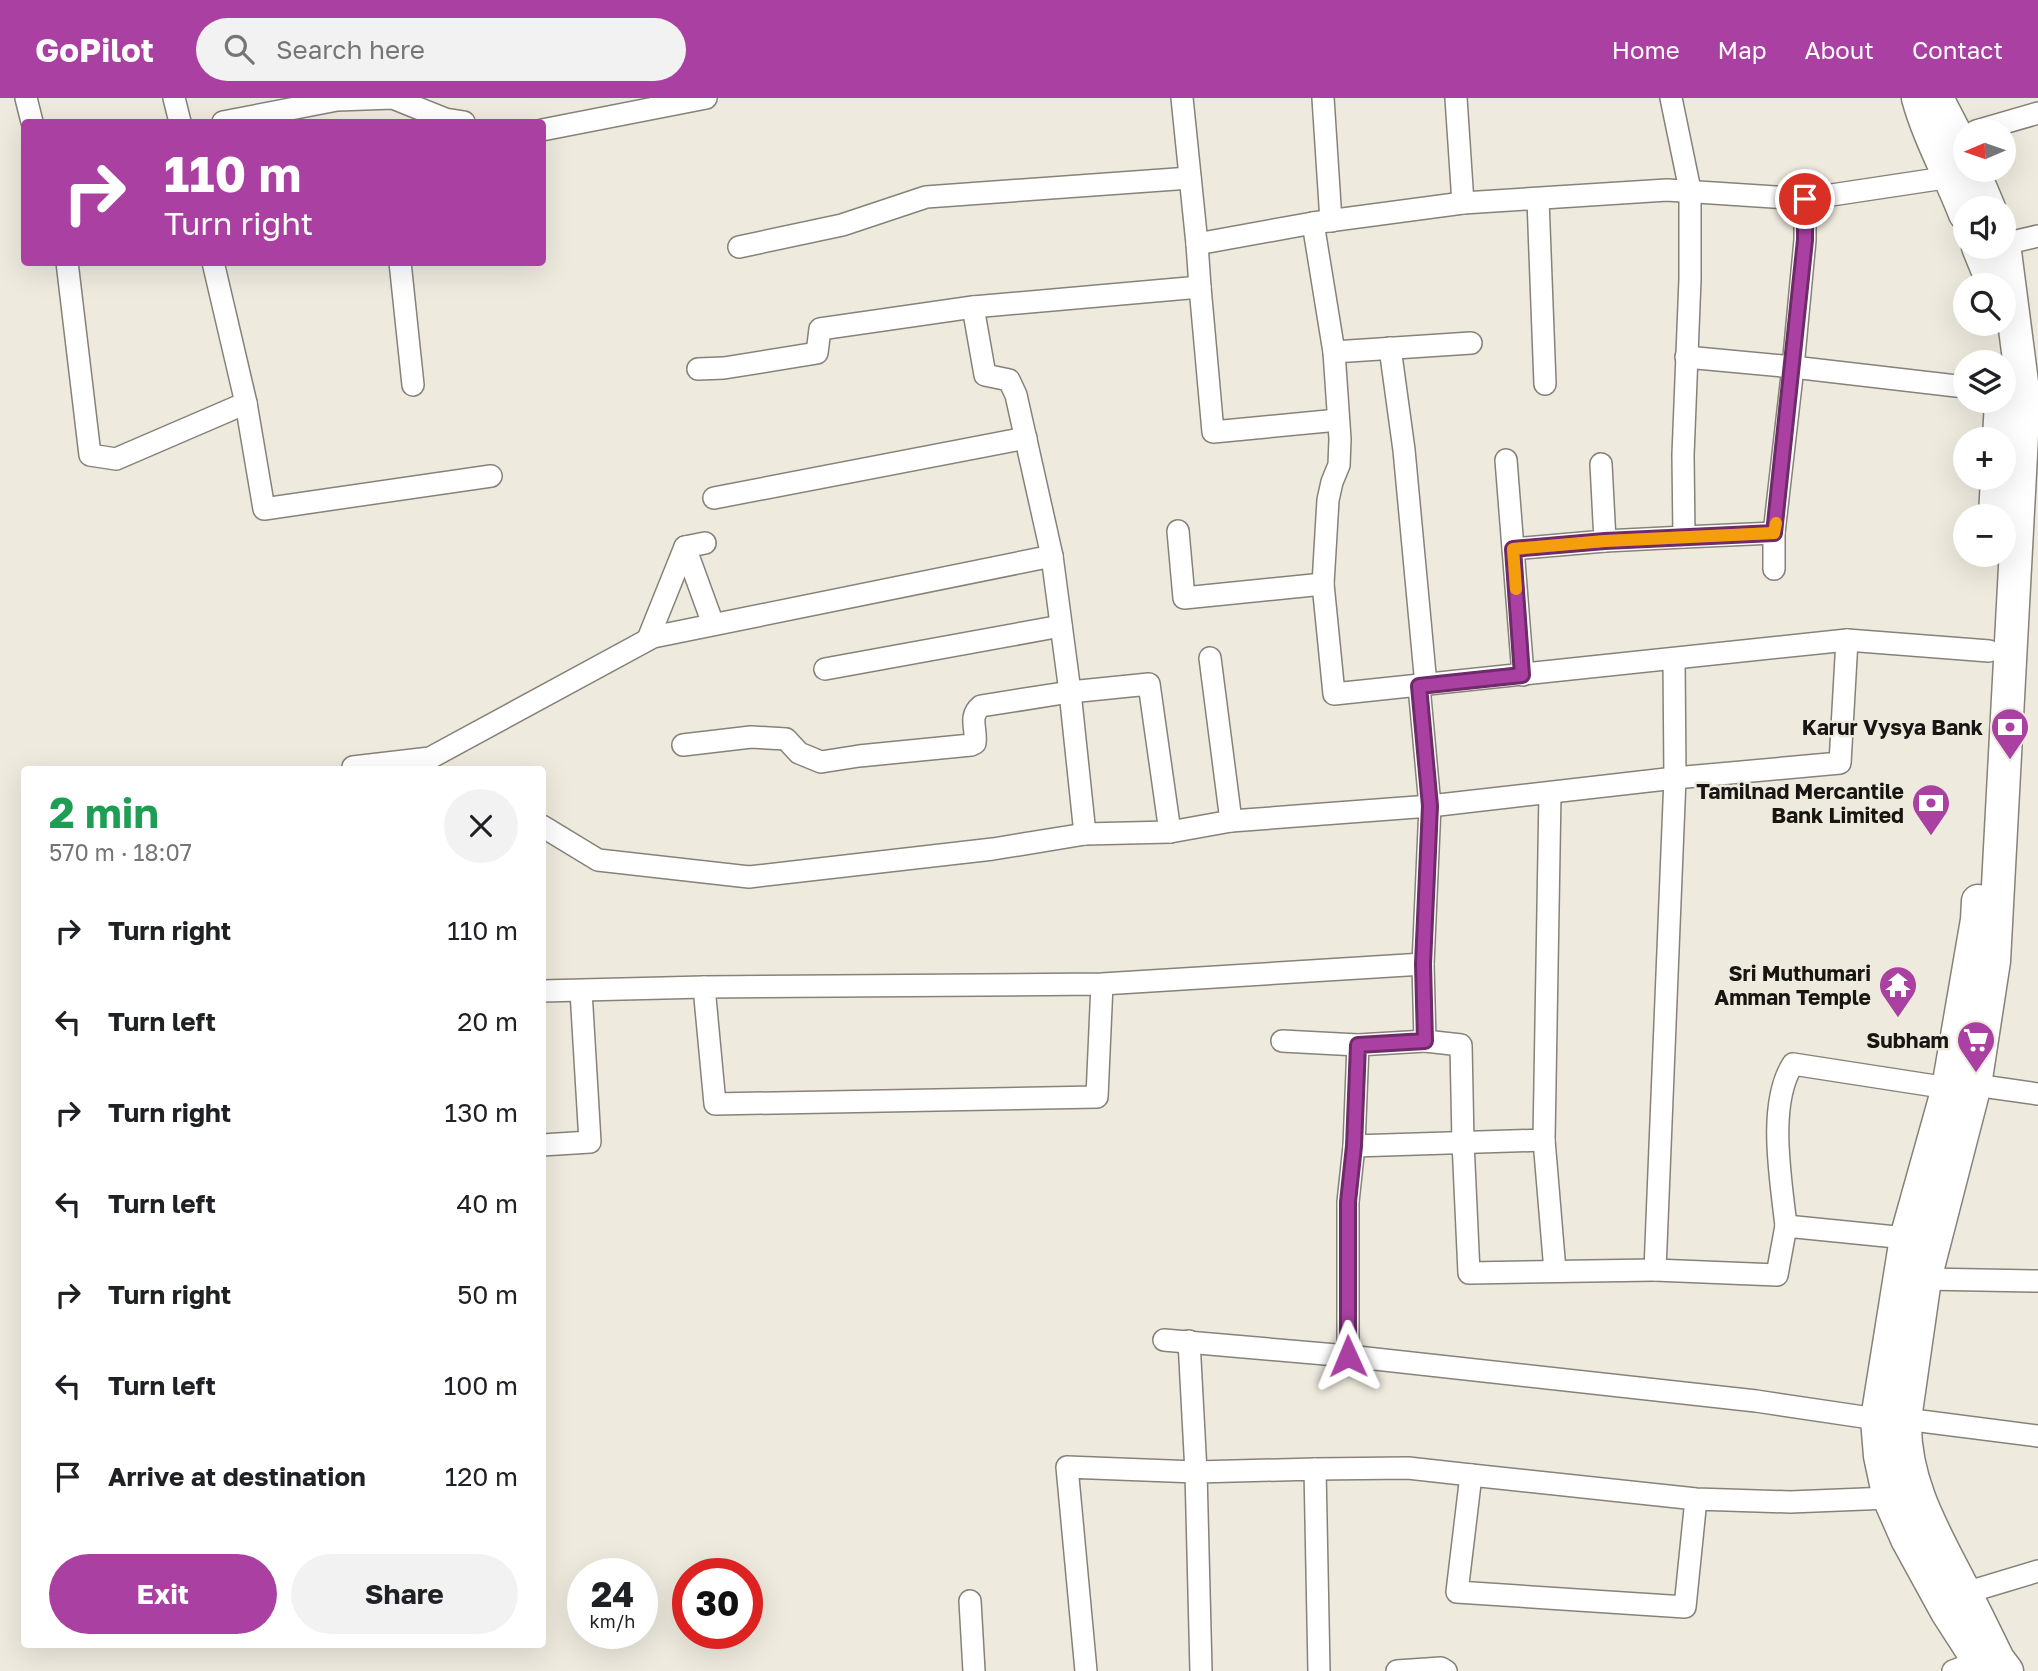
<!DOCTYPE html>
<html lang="en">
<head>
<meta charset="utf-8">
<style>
  :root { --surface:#fff; --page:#f2f2f2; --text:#202124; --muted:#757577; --accent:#aa40a2 }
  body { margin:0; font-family:"Golos Text",sans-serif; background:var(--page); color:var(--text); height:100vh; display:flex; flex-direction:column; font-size:26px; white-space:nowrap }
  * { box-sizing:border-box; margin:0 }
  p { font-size:23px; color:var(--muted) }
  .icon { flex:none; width:38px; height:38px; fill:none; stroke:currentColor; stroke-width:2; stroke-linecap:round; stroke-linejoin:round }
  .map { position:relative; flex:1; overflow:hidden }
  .panel { position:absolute; left:21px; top:668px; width:525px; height:882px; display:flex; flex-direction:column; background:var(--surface); border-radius:7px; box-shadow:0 7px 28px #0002 }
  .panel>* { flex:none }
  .banner { position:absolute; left:21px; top:21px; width:525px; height:147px; border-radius:7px; box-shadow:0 7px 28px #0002; background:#aa40a2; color:#fff; overflow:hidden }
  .needle { width:46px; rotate:268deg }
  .controls { position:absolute; left:1953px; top:21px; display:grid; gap:14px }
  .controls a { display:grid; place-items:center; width:63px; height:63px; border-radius:50%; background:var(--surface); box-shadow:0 7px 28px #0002; font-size:35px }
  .speed { position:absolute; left:567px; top:1460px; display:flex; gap:14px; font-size:35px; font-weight:700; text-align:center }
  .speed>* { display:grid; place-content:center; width:91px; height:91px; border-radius:50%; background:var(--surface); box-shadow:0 7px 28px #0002; line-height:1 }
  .speed small { font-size:18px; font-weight:400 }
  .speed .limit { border:10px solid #d22; background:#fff; color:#111 }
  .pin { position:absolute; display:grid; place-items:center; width:60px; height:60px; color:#fff; margin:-30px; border:4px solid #fff; border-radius:50%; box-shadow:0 2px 7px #0007 }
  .me { position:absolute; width:77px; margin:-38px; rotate:359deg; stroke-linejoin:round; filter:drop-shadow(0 0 5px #0008) }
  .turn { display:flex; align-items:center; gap:24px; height:147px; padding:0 28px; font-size:32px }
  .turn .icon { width:91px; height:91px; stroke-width:2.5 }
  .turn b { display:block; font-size:49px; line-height:60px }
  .round { display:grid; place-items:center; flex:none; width:74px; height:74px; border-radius:37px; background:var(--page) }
  .head { display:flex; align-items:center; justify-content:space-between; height:119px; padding:0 28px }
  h1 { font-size:42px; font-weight:700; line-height:52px; color:#1e9e55 }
  .action { display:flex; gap:14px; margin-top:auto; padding:14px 28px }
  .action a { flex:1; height:80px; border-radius:42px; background:var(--accent); color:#fff; font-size:28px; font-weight:700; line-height:80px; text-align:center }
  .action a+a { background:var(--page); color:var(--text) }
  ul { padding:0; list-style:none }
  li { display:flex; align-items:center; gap:21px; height:91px; padding:0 28px }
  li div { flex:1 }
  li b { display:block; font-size:26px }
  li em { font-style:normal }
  header { display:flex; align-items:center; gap:42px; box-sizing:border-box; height:98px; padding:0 35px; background:var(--accent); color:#fff }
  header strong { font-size:33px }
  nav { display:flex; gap:38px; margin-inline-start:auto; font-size:24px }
  .search { width:490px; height:63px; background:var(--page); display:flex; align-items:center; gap:18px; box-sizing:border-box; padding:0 24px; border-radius:38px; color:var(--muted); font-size:26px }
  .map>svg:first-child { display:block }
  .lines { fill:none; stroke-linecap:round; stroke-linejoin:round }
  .minor-casing { stroke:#868278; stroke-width:24 }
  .primary-casing { stroke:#868278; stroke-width:35 }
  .minor { stroke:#fff; stroke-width:21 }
  .primary { stroke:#fff; stroke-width:32 }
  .route-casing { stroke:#6e2a69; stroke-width:18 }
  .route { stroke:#aa40a2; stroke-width:12 }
  .slow { stroke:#f59e0b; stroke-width:12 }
  .labels { text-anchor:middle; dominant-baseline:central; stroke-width:5; stroke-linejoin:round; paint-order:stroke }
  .poi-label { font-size:21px; font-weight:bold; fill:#171612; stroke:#eeeade; text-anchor:end }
</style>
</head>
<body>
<header>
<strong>GoPilot</strong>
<div class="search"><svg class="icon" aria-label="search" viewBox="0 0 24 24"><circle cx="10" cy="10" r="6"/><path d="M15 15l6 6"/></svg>Search here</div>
<nav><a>Home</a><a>Map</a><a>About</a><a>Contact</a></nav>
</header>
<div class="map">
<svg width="2038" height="1573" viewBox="0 0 2038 1573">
  <rect width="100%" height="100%" fill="#eeeade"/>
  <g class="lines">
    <defs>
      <g id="minor">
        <polyline points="26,0 32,24"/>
        <polyline points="174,0 180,24"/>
        <polyline points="1182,0 1197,146 1313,125 1334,254 1340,341 1339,367 1332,384 1328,402 1323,486 1334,596 1847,542 1989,553"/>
        <polyline points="1323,0 1331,123"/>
        <polyline points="1456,0 1463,105"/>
        <polyline points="1671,0 1690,92 1690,181 1683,357 1684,439 1774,435"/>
        <polyline points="223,24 337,2 393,0 445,21 464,24"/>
        <polyline points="542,32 706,0"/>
        <polyline points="1976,33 2038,15"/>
        <polyline points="1805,101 1951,79"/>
        <polyline points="1538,102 1545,286"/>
        <polyline points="1313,125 1463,105 1667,92 1805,101 1805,142 1793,269 1965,289"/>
        <polyline points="2004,146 2038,138"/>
        <polyline points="739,149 842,127 926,99 1190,80"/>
        <polyline points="67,164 90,357 116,361 246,305"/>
        <polyline points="213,164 246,305 264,411 491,378"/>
        <polyline points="400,164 413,287"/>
        <polyline points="1200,189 1213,334 1338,322"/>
        <polyline points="973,209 985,277 1009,282 1016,297 1052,458 1070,594 1085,736"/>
        <polyline points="1390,250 1404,352 1426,587"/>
        <polyline points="1334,254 1471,245"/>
        <polyline points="1686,259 1793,269 1774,435 1774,471"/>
        <polyline points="698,271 724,270 817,255 820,231 973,209 1200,189 1197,146"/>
        <polyline points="1506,362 1523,577"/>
        <polyline points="714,400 1026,340"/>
        <polyline points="1178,433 1184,500 1323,486"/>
        <polyline points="1605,443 1684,439"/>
        <polyline points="685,449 713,526"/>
        <polyline points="1513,451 1605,443 1601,366"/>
        <polyline points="648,541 685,449 705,445"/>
        <polyline points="1210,560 1231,723"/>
        <polyline points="1674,561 1675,680 1655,1172 1777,1177 1786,1128 1906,1140"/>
        <polyline points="825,571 1061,528"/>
        <path d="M683 647 751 639 786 641 799 655 821 664 859 658 971 647 975 645C977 630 968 619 981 608L1070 594 1149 586 1170 734"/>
        <polyline points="353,669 430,660 653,539 1052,458"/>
        <polyline points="542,728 598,762 749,779 993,751 1085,736 1170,734 1231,723 1430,708 1675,680 1840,665 1847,542"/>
        <polyline points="1102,886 704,889 715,1006 1097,999 1102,886 1423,866"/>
        <polyline points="542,893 704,889"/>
        <polyline points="1282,943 1358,947"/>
        <polyline points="1425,943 1461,947 1463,1044 1469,1175 1655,1172"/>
        <polyline points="1975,987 2038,996"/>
        <polyline points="1544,1042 1555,1173"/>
        <polyline points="542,1047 590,1044 581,893"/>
        <polyline points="1354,1048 1544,1042 1550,695"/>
        <path d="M1786 1128C1781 1082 1767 1006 1793 966L1948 990"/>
        <polyline points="1925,1181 2038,1183"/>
        <polyline points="1164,1242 1348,1258 1756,1303 1877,1321"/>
        <polyline points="1348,1258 1348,1104 1354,1048 1358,947 1425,943 1423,866 1430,708 1419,588"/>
        <polyline points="1905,1321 2038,1338"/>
        <polyline points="1315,1371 1408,1370 1471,1377"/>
        <polyline points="1696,1401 1685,1509 1457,1494 1471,1377 1696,1401 1790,1404 1889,1400"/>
        <polyline points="1965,1495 2038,1473"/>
        <polyline points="970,1503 974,1573"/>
        <polyline points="1086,1573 1067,1369 1196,1374 1189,1243"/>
        <polyline points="1201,1573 1196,1374 1315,1371 1319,1573"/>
        <polyline points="1397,1573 1441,1570 1446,1573"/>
        <polyline points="1953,1573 1978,1564"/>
      </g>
      <g id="primary">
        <path d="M1918 0C1929 40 1950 77 1965 116"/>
        <polyline points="1937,0 1965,54"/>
        <polyline points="1973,72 1989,110"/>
        <path d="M2004 146 2024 300 1994 863 1975 987 1925 1181 1905 1321C1903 1381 1932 1431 1959 1483 1973 1509 1985 1535 1998 1561L2007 1573"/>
        <polyline points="1978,149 1989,176 1990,187"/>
        <polyline points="1999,341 2001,303"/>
        <polyline points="1995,418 1997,380"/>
        <polyline points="1978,803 1977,822 1948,990 1906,1140 1877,1321 1880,1358 1889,1400 1907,1441 1947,1514 1985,1573"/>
      </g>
    </defs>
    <use href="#minor" class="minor-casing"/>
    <use href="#primary" class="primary-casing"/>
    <use href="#minor" class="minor"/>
    <use href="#primary" class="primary"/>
  </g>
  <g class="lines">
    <defs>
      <polyline id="route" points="1348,1258 1348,1104 1354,1048 1358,947 1425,943 1423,866 1430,708 1419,588 1522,577 1513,451 1605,443 1774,435 1805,142 1805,101"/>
    </defs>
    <use href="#route" class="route-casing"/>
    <use href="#route" class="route"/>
    <polyline class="slow" points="1516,491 1513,451 1605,443 1774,435 1776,425"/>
  </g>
  <defs>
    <symbol id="bank-pin" viewBox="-11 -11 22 30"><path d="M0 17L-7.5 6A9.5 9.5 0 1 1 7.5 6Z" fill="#aa40a2" stroke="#eeeade"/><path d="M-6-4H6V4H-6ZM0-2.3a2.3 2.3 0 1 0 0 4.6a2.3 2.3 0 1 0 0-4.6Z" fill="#fff"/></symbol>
    <symbol id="temple-pin" viewBox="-11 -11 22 30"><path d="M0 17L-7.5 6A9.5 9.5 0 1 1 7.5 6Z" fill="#aa40a2" stroke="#eeeade"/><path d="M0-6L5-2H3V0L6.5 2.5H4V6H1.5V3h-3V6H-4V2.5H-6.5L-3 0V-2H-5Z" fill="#fff"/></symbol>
    <symbol id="supermarket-pin" viewBox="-11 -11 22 30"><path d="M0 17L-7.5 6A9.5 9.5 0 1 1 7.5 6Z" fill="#aa40a2" stroke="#eeeade"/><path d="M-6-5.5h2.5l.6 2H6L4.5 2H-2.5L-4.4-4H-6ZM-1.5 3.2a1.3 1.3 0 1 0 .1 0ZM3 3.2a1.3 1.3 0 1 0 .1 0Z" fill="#fff"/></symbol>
  </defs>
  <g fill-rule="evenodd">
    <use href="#bank-pin" x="1988" y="607" width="44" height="60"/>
    <use href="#bank-pin" x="1909" y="683" width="44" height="60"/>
    <use href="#temple-pin" x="1876" y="865" width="44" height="60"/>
    <use href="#supermarket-pin" x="1954" y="920" width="44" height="60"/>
  </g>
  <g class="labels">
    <g class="poi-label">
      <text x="1983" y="629">Karur Vysya Bank</text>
      <text x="1904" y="693">Tamilnad Mercantile<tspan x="1904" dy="24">Bank Limited</tspan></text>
      <text x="1871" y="875">Sri Muthumari<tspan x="1871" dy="24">Amman Temple</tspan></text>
      <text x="1949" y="942">Subham</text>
    </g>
  </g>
</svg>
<div class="controls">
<a><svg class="needle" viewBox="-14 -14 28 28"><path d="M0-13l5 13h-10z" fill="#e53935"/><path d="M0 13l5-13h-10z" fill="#757577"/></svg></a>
<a><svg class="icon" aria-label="sound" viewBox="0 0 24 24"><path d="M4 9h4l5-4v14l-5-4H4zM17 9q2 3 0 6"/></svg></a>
<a><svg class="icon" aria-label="search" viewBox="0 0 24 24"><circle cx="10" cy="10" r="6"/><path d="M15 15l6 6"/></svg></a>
<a><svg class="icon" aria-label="layers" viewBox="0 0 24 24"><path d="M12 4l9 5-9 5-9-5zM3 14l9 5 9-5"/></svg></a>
<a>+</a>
<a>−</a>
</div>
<div class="speed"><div>24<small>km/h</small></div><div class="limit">30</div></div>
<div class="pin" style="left:1805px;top:101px;background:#d93025"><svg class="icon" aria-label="arrive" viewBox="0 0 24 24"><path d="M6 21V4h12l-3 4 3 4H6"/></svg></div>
<svg class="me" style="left:1348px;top:1258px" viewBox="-20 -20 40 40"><path d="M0-17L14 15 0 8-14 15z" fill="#aa40a2" stroke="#fff" stroke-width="4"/></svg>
<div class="banner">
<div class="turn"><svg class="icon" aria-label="right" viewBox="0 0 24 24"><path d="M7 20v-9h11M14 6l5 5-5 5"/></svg><div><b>110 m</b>Turn right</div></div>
</div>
<section class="panel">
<div class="head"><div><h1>2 min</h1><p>570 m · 18:07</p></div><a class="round"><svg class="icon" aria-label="close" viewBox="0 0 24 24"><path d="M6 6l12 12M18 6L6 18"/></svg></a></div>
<ul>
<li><svg class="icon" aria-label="right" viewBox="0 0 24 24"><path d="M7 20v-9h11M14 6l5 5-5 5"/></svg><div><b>Turn right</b></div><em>110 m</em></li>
<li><svg class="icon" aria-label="left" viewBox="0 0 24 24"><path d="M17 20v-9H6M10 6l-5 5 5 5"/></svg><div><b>Turn left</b></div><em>20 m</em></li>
<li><svg class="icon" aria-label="right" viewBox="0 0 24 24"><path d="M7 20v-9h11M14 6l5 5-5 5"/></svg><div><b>Turn right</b></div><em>130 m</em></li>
<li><svg class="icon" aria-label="left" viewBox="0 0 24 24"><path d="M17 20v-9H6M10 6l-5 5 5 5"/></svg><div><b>Turn left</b></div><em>40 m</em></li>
<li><svg class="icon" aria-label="right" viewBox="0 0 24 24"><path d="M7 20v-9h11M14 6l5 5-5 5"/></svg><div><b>Turn right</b></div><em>50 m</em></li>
<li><svg class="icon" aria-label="left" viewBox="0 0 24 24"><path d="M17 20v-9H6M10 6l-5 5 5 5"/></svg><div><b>Turn left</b></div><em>100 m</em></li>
<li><svg class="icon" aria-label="arrive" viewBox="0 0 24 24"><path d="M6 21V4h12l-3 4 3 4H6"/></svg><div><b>Arrive at destination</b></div><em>120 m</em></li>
</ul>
<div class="action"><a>Exit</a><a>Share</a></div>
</section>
</div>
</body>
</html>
